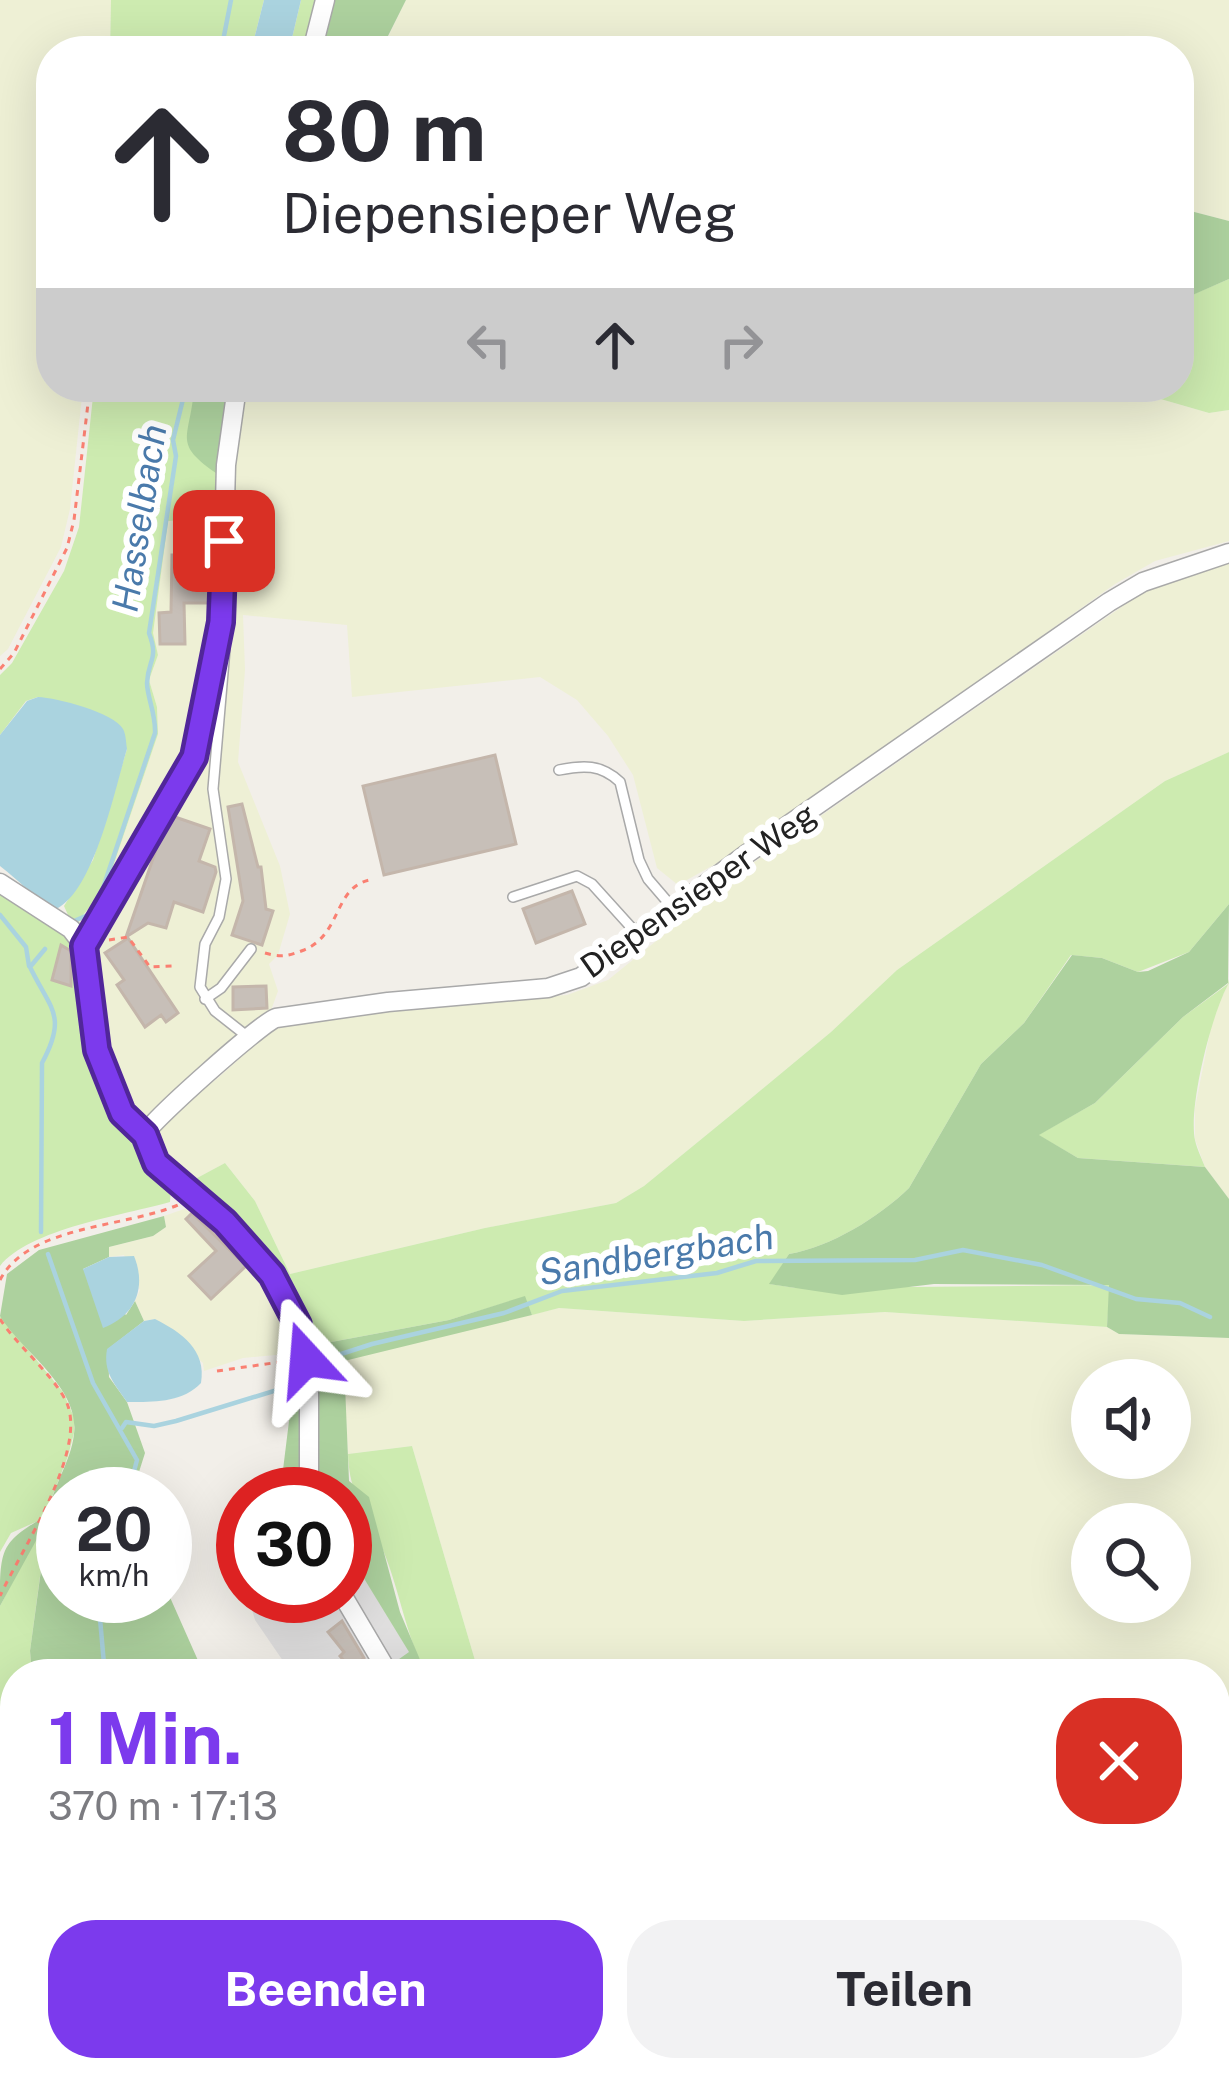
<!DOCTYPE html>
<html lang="de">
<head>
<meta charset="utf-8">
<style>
  :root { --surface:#fff; --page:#f2f2f3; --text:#2b2b33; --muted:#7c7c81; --accent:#7c3aed }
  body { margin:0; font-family:"Public Sans",sans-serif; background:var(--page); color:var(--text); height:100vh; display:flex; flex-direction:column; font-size:45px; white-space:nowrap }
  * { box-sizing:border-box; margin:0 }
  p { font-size:39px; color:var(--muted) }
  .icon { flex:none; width:66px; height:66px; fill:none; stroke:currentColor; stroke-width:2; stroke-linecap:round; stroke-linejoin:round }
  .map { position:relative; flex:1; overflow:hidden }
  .sheet { position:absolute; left:0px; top:1659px; width:1230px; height:423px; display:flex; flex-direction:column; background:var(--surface); border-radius:48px 48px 0 0; box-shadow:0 12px 48px #0002 }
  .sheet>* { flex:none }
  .banner { position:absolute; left:36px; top:36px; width:1158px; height:366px; border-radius:48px; box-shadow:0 12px 48px #0002; background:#fff; color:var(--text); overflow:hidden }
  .fabs { position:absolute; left:1071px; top:1359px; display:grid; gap:24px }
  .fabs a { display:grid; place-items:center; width:120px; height:120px; border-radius:50%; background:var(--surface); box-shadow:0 12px 48px #0002; font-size:60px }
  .speed { position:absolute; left:36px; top:1467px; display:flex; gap:24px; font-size:60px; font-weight:700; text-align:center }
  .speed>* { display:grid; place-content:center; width:156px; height:156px; border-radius:50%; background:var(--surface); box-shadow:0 12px 48px #0002; line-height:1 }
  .speed small { font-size:30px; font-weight:400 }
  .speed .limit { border:18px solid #d22; background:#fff; color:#111 }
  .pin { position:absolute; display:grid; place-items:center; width:102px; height:102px; color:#fff; margin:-51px; border-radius:24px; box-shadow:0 6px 18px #0006 }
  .me { position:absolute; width:132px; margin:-66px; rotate:341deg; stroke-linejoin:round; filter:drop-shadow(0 0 9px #0008) }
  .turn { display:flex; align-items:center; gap:42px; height:252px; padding:0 48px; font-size:54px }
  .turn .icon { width:156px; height:156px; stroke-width:2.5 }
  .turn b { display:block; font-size:84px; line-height:102px }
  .lanes { display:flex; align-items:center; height:114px; padding:0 48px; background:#0003; justify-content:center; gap:60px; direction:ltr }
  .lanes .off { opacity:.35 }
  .round { display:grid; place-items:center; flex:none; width:126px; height:126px; border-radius:48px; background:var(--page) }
  .headline { display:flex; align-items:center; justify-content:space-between; height:204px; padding:0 48px }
  h1 { font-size:72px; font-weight:700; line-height:90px; color:var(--accent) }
  .primary-button { display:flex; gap:24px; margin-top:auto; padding:24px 48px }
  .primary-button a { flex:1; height:138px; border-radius:48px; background:var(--accent); color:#fff; font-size:48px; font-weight:700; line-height:138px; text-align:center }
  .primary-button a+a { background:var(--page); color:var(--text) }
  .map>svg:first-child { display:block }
  .residential { fill:#e0dfdf }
  .farmland { fill:#eef0d5; fill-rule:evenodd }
  .grass { fill:#cdebb0 }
  .forest { fill:#add19e }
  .water { fill:#aad3df }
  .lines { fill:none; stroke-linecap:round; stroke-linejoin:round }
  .stream { stroke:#aad3df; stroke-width:4.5 }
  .building { fill:#c7bfb8; stroke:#c4b6ab; stroke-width:3 }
  .service-casing { stroke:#a9a9a9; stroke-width:12 }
  .minor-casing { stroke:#a9a9a9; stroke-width:21 }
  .path { stroke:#fa8072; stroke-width:3; stroke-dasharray:6 6; stroke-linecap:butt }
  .service { stroke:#fff; stroke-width:9 }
  .minor { stroke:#fff; stroke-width:18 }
  .route-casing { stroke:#51269a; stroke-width:30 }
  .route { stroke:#7c3aed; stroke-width:21 }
  .labels { text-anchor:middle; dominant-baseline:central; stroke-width:12; stroke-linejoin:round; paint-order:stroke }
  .street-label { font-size:33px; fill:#222; stroke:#fff }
  .water-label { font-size:36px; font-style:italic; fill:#4a7aab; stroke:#fff }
</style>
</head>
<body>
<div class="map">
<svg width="1229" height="2080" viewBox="0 0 1229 2080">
  <rect width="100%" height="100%" fill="#f2efe9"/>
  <g class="residential">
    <polygon points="357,1566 410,1653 378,1674 292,1674 255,1620 248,1596 345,1596 345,1576"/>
    <polygon points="298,2067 494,2067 494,2070 493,2080 293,2080"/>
  </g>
  <g class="farmland">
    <polygon points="0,0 111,0 110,51 51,51 51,387 83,387 70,509 61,547 8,649 0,656"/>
    <polygon points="406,0 1229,0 1229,221 1179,208 1179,51 389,51 387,39"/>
    <polygon points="248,387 1119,387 1209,413 1229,410 1229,541 1155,561 1115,584 744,848 678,885 657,868 633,775 608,736 577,700 540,677 352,697 347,625 243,615 245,670 238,762 280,866 290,914 278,955 269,964 278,991 269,1016 145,1118 125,1112 73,926 105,890 158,734 157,707 149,680 158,655 152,633 168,521 224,518 222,609 232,611 233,468"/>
    <polygon points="1229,559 1229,752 1165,781 897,970 831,1032 737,1110 644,1186 616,1203 485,1228 290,1274 255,1201 225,1163 184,1185 162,1161 153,1135 157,1124 218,1078 269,1032 290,1024 371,1011 567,995 608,980 750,865 1143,592 1187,572"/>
    <polygon points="1229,983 1229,1199 1205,1167 1195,1139 1195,1108 1214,1012"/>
    <polygon points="190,1207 202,1208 268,1279 291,1325 297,1353 243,1358 204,1371 203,1363 155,1319 144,1321 135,1301 140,1290 124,1255 109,1257 109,1247 153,1236 166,1227 164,1216"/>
    <path d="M559 1308 744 1321 885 1312 1107 1327 1119 1334 1229 1338V1923L1215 1929V1674H479L412 1446 348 1454 343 1360ZM1092 1380H1170V1458H1092ZM1092 1524H1170V1602H1092Z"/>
    <polygon points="558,2067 857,2067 715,2079 559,2072"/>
  </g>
  <g class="grass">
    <polygon points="111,0 264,0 251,51 110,51"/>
    <polygon points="301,0 320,0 307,51 289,51"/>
    <polygon points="1229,279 1229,410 1209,413 1119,387 1179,387 1179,328 1186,328 1187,297"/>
    <polygon points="94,387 194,387 219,475 218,518 168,521 153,633 158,655 149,680 157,707 158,734 105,890 73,926 64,906 93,860 127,749 38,697 26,701 0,735 0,675 12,663 64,571 79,527"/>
    <path d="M1229 752V904L1189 952 1138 972 1102 958 1071 955 1024 1023 981 1064 909 1188C879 1217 831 1247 789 1254L770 1284 796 1288 1110 1285 1107 1327 885 1312 744 1321 559 1308 532 1315 524 1297 449 1320 326 1343 310 1340 287 1293 184 1185 225 1163 255 1201 290 1274 485 1228 616 1203 644 1186 737 1110 831 1032 897 970 1165 781Z"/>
    <path d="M0 887 81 948 121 1116 140 1157 171 1188 170 1202C124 1215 29 1229 0 1266Z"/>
    <path d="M1229 979V983C1212 1012 1188 1107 1195 1140 1197 1149 1202 1159 1205 1167L1078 1158 1038 1135 1095 1103 1183 1017 1228 984Z"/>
    <polygon points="0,1316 63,1392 74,1417 74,1433 68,1456 50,1502 30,1651 32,1674 15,1674 15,2029 0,2051 0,1606 47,1517 11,1533 0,1552"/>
    <path d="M412 1446 479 1674H426C405 1633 400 1591 383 1550 367 1513 349 1496 348 1454Z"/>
    <polygon points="1229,1953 1229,2080 956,2080 978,2067 1215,2067 1215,1959"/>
  </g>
  <g class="forest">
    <polygon points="333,0 406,0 387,38 389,51 319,51"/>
    <polygon points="1179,208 1229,221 1229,279 1188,297 1186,329 1179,328"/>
    <path d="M194 387H231L219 475C170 442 191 439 194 387Z"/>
    <path d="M1229 904 1228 983 1183 1017 1095 1103 1039 1135 1078 1158 1205 1167 1229 1199V1338L1119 1334 1107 1327 1109 1285 934 1284 842 1295 769 1284 789 1254C831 1247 879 1217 909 1188L981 1064 1024 1023 1072 955 1102 958 1138 972 1148 971 1189 952Z"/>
    <path d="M164 1216 166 1227 153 1236 109 1247V1257L83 1269 126 1315 135 1301 144 1321 108 1349 109 1377 127 1402 145 1453 132 1494H63V1596H165V1586L204 1674H32L30 1651 48 1519 0 1606C0 1548 0 1542 48 1515 52 1487 71 1462 74 1434 80 1387 22 1352 0 1316L7 1274 39 1250Z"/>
    <polygon points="525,1296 532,1315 344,1361 349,1481 369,1497 400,1612 426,1674 378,1674 409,1652 357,1567 345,1576 345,1494 280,1494 291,1405 310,1360 310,1340 326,1343 449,1320"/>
    <polygon points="15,2029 15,2067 298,2067 293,2080 0,2080 0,2051"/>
  </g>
  <g class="water">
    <polygon points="264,0 301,0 289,51 251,51"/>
    <path d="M38 697C57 698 113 712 123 729 126 734 126 743 127 749 115 788 94 894 54 910 33 897 20 881 0 866V735L27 701Z"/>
    <path d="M134 1256C147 1288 135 1316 103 1328L83 1269 109 1257Z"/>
    <path d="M155 1319C181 1332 207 1350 201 1383 182 1403 153 1402 127 1402 114 1383 103 1372 107 1349L144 1321Z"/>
  </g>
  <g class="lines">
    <g class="stream">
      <polyline points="221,51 231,0"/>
      <polyline points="0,915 26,947 29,966"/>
      <path d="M72 922 90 914 103 888 155 733C156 714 147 697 147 683 148 659 159 660 149 633L176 456 173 440 186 387"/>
      <path d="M41 1232 42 1063C68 1015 50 1009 30 967L45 949"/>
      <polyline points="48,1254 93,1383 137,1460 128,1494"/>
      <polyline points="315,1369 335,1356 372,1344 504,1313 562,1291 717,1273 756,1261 915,1260 963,1250 1042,1265 1136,1299 1180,1303 1210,1317"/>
      <polyline points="122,1428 126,1422 154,1426 176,1421 303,1382"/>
      <polyline points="98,1596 104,1664 112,1674"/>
      <polyline points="148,2080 155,2067"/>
    </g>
  </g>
  <g class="building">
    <polygon points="172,555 210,555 209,603 184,603 185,644 160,644 159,613 171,612"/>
    <polygon points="495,755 516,844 384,875 363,786"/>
    <polygon points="242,804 258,867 261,867 266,909 273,911 262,945 232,935 243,901 228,807"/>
    <polygon points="175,817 210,829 199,861 215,867 216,872 203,912 174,902 166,928 148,923 126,937 157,847"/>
    <polygon points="572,891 585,924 536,943 523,909"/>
    <polygon points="128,938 178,1013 166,1022 161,1015 145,1027 117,985 124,980 105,953"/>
    <polygon points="61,945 71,951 71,986 52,980"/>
    <polygon points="266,986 267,1008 233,1010 233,987"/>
    <polygon points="192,1213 246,1266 211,1299 189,1276 216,1251 186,1219"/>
    <polygon points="342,1621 364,1658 351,1669 340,1656 344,1652 328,1632"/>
  </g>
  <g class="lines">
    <defs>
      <g id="service">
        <polyline points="225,649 213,789 226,879 219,917 205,944 200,987 215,1011 248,1037"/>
        <path d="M559 770C583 765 601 764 620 782L639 860 648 879 672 907"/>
        <polyline points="513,897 577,876 592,884 639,936"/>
        <polyline points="205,999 221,988 251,949"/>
      </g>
      <g id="minor">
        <polyline points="312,51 325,0"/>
        <polyline points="237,387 226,465 222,617 204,722 188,769 87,938 84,946 93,1022 109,1086 123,1113 145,1134 156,1163 243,1240 271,1275 299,1325 309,1387 309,1494"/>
        <polyline points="0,883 71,929 84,946"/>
        <path d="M145 1134C151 1121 261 1023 276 1018L388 1002 548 988 581 977 748 853 1109 602 1143 582 1229 553"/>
        <polyline points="343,1596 389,1674"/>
        <polyline points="1215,1953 1229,1947"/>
        <polyline points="510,2067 556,2078 608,2080"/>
        <polyline points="810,2080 922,2070 947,2072"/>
      </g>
    </defs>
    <use href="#service" class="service-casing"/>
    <use href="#minor" class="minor-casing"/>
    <g class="path">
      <polyline points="0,669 14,653 67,548 74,520 90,387"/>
      <polyline points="109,940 128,937 150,967 173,966"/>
      <path d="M265 953C282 958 288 956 304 950 342 934 333 889 369 880"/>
      <path d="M0 1280C29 1224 127 1228 180 1204"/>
      <path d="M0 1319C18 1347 48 1369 65 1399 91 1447 21 1550 0 1596"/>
      <polyline points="217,1371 287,1361"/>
      <polyline points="411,2067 415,2080"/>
    </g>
    <use href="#service" class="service"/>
    <use href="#minor" class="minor"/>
  </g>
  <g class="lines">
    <defs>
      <polyline id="route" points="224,541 221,622 194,757 84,946 97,1050 122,1113 145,1135 156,1163 225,1222 272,1275 298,1325 306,1359"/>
    </defs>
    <use href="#route" class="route-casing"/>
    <use href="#route" class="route"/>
  </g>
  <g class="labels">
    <g class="street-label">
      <text transform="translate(698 890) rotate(-35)">Diepensieper Weg</text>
    </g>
    <g class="water-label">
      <text transform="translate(139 518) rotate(-81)">Hasselbach</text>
      <text transform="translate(656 1254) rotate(-9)">Sandbergbach</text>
    </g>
  </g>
</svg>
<div class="fabs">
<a><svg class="icon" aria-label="sound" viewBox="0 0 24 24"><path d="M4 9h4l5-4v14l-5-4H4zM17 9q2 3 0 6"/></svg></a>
<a><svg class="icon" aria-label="search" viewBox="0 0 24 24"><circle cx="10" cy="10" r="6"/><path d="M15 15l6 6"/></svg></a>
</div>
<div class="speed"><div>20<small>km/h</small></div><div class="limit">30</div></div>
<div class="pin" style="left:224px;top:541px;background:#d93025"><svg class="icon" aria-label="arrive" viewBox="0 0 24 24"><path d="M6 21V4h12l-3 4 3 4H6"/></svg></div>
<svg class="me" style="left:306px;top:1359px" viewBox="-20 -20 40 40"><path d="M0-17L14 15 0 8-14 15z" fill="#7c3aed" stroke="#fff" stroke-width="4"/></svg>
<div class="banner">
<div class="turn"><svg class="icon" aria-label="ahead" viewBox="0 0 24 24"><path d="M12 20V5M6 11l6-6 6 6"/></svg><div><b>80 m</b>Diepensieper Weg</div></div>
<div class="lanes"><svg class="icon off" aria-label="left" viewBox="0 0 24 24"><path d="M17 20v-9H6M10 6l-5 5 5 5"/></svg><svg class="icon" aria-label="ahead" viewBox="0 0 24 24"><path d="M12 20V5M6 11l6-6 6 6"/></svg><svg class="icon off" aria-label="right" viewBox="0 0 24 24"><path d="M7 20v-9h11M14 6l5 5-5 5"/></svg></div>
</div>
<section class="sheet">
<div class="headline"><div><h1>1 Min.</h1><p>370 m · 17:13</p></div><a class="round" style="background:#d93025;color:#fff"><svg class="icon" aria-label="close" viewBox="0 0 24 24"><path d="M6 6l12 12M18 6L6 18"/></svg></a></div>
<div class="primary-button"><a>Beenden</a><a>Teilen</a></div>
</section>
</div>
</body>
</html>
